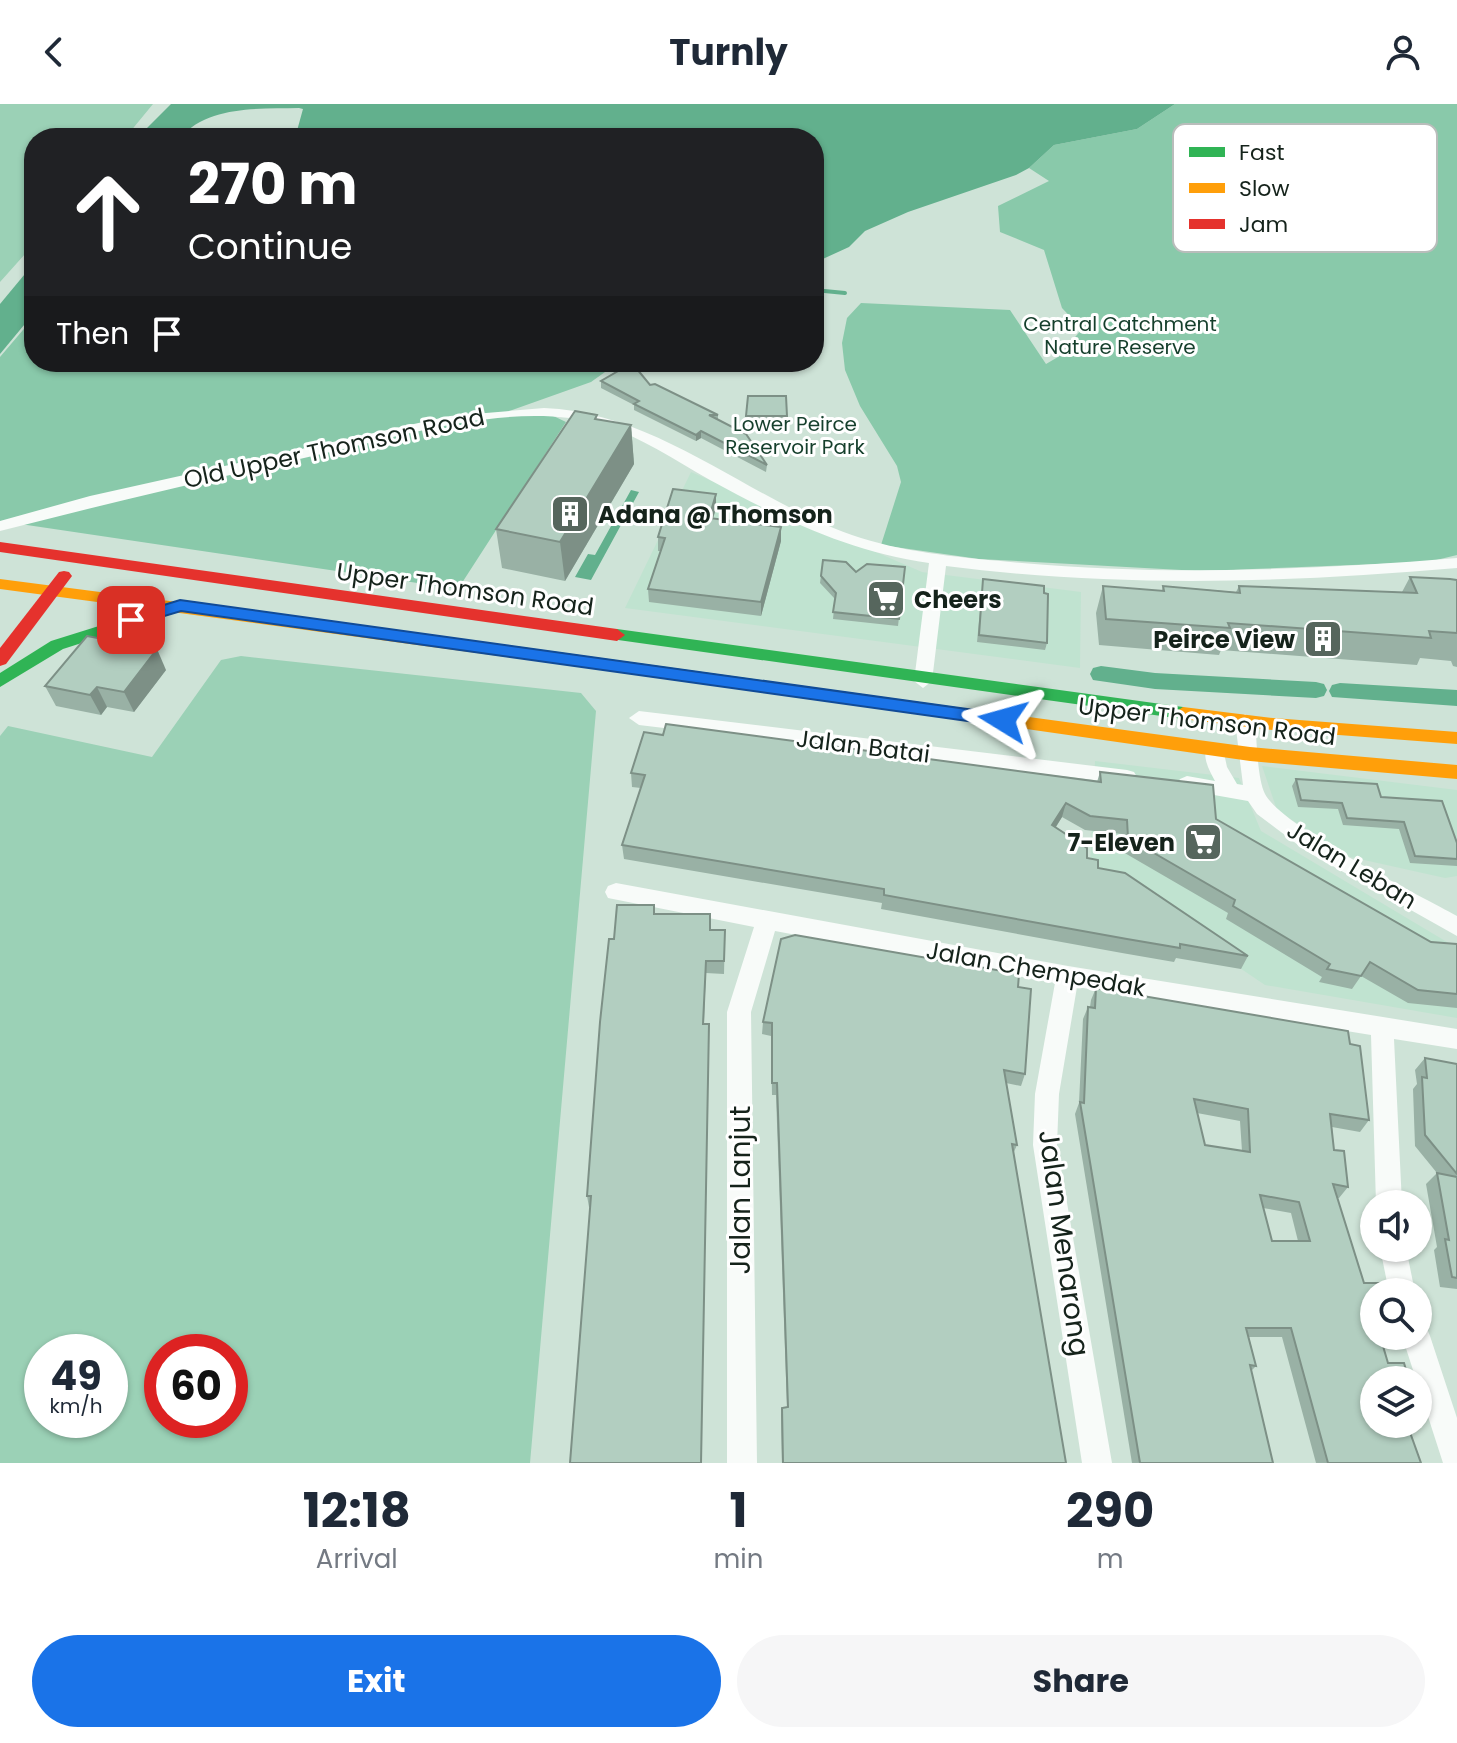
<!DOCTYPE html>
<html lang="en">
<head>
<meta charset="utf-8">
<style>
  :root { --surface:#fff; --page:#f6f6f7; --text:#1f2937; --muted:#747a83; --accent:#1a73e8 }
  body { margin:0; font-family:Poppins,sans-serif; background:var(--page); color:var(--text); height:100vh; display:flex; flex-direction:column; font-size:30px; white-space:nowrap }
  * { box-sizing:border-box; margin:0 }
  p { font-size:26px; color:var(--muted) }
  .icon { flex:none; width:44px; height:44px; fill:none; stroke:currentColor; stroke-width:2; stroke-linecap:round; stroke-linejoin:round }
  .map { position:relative; height:1359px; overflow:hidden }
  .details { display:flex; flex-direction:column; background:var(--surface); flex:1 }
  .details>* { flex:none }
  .top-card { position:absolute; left:24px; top:24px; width:800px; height:244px; border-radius:32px; box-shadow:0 2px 6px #0004; background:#202124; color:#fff; overflow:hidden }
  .controls { position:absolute; left:1360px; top:1086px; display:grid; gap:16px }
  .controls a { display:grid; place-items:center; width:72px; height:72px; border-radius:50%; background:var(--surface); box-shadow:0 2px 6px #0004; font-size:40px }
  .speed { position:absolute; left:24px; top:1230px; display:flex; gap:16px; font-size:40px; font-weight:700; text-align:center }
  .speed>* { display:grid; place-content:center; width:104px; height:104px; border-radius:50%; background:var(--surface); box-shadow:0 2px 6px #0004; line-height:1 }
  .speed small { font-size:20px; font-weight:400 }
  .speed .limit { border:12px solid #d22; background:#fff; color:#111 }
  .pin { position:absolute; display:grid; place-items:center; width:68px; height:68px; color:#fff; margin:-34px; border-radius:16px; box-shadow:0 4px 12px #0006 }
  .me { position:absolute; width:88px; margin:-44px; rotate:278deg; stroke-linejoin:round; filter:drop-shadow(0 0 6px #0008) }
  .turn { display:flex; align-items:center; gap:28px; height:168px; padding:0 32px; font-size:36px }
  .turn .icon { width:104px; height:104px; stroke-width:2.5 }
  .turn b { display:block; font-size:56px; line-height:68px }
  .then { display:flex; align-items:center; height:76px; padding:0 32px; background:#0003; gap:16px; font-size:30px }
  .eta { display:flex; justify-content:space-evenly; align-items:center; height:136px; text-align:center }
  .eta b { font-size:48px; font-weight:700; line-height:56px }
  .action { display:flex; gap:16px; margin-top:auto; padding:16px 32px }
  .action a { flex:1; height:92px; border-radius:48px; background:var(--accent); color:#fff; font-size:32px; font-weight:700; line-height:92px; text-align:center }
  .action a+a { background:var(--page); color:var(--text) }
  header { display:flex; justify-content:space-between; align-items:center; height:104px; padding:0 32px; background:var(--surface); font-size:36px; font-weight:700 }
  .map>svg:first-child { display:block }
  .built { fill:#c0e3d0 }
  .green { fill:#9bd1b6; fill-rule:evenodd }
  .forest { fill:#89c9aa }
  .water { fill:#62b08d }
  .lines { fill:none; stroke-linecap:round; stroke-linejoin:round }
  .stream { stroke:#62b08d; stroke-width:4 }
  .canal { fill:#62b08d; fill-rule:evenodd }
  .street { fill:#f8fbf9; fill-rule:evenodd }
  .fast { fill:#30b455; fill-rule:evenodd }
  .slow { fill:#ff9f0a; fill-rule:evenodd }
  .jam { fill:#e5322d; fill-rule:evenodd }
  .wall { fill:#99b1a5; fill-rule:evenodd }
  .shaded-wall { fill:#7d9086 }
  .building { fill:#b2cec0; stroke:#7d9086; stroke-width:2; fill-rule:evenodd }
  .route { fill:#1a73e8; stroke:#114b97; stroke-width:2 }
  .labels { text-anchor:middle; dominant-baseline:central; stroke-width:6; stroke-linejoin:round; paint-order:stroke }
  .far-park-label { font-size:20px; fill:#153f2c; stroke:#fff }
  .street-label { font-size:24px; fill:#15231b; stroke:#fff }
  .poi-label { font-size:24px; font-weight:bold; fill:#15231b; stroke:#fff; text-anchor:start }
  .near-street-label { font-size:28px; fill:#15231b; stroke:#fff }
  .key { fill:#fff; stroke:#b9bdbb; stroke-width:2 }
  .key-label { font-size:22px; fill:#15231b }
</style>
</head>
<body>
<header><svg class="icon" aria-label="back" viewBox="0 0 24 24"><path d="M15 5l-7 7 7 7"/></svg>Turnly<svg class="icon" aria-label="person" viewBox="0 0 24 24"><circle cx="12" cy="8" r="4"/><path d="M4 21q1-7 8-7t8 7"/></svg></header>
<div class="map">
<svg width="1457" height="1359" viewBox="0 0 1457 1359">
  <rect width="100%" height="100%" fill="#cee3d7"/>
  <g class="built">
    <polygon points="691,368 922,468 1081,488 1080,564 625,504"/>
    <polygon points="1095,657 1239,674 1261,727 1457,844 1457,914 1265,881 1090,763"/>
    <polygon points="1262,662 1457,686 1457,772 1445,774 1346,752 1277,706"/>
  </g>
  <g class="green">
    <polygon points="0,0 153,0 125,34 34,34 34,140 0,178"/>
    <path d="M241 552 581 589 596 607 530 1359H0V632L8 622 152 653 221 556ZM110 1248V1316H42V1248ZM230 1248V1316H162V1248Z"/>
  </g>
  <g class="forest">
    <polygon points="1175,0 1457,0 1457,451 1428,458 1200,467 979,455 881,441 901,378 897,362 860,302 845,266 842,239 847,214 861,199 1010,206 1046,260 1058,253 1082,225 1062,204 1044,146 1000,128 998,102 1049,77 1029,64 1054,41 1137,25"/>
    <polygon points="34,213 34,258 619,258 591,278 504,309 545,308 566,318 458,485 0,417 0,253"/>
  </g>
  <g class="water">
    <path d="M171 0H1175L1137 25 1054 41 1029 64 1016 71 908 108 865 127 849 143 814 159V34H295L303 5 299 4C260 5 208 1 180 34H137Z"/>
    <polygon points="34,159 34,209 0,250 0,200"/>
    <polygon points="631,386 639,388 591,476 575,473 588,450 595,451"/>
  </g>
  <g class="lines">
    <polyline class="stream" points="814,186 845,189"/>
    <g class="canal">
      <polygon points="1101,562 1155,569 1316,578 1324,580 1327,586 1324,592 1316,594 1155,585 1093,576 1090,570 1093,564"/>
      <polygon points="1340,579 1457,586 1457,602 1332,593 1329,587 1332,581"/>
    </g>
    <g class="street">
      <path d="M544 304C662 309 752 399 861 434 912 450 968 454 1022 459 1167 472 1312 466 1457 454V464C1286 479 1116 484 946 462L932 577 923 584 914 577 929 459C849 448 780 414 710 376 675 356 641 333 603 321 515 295 404 332 317 351 211 375 105 400 0 427V417L90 392 450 312Z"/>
      <polygon points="639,607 1127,666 1134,668 1137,673 1134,678 1127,680 639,621 629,614"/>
      <path d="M1245 610 1255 617C1257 636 1257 674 1265 690 1283 724 1419 791 1457 812V832L1306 747 1257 710 1248 697 1180 685 1177 680 1180 675 1187 672 1215 677C1209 666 1201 652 1208 640H1222L1227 663 1237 680 1243 681 1235 617Z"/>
      <polygon points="616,779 1068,862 1457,925 1457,945 1394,935 1402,1100 1376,1100 1371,931 1077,883 1059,990 1057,1041 1112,1359 1082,1359 1033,1041 1035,990 1055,879 775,827 751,908 757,1359 727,1359 727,908 754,823 608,794 605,788 608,782"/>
      <polygon points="1380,1144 1406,1144 1415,1188 1389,1188"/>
      <polygon points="1418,1219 1426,1222 1430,1232 1457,1314 1457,1359 1443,1359 1402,1232 1418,1232"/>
    </g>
    <g class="fast">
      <polygon points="166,501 174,506 172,510 63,545 0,583 0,569 51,537"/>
      <polygon points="617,525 1183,603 1192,609 1183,615 611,535 609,531"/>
      <polygon points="514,542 963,604 972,610 963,616 508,552 506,548 508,544"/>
    </g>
    <g class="slow">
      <polygon points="0,475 514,542 522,548 514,554 0,485"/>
      <polygon points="1183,603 1273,614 1457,628 1457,640 1273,626 1183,615 1174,609"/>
      <polygon points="963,604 1250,643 1457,661 1457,675 1250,657 963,616 954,610"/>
    </g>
    <g class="jam">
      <polygon points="0,438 617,525 625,531 617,537 0,448"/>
      <polygon points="64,467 69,468 72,472 6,560 0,562 0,544 59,468"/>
    </g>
  </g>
  <g class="wall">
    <polygon points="601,277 650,281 718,311 718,316 767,361 766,368 701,334 696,337 634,306 634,301 601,284"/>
    <polygon points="748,292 786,292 787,319 746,318"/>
    <polygon points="597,315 631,321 634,360 565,477 502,464 496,425"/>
    <polygon points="716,390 716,404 713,415 781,423 781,437 761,512 649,498 648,485 661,447 658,447 658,433"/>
    <polygon points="823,456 856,468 905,463 898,522 833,515 835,495 820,479"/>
    <polygon points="1410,473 1457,476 1457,563 1453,562 1451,557 1420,554 1417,561 1221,546 1219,551 1099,541 1096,509 1103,482 1162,487 1163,482 1236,488 1239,482 1402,488"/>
    <polygon points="983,475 1047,539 1045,546 977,538"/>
    <polygon points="166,566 134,608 107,603 101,611 56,602 45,582"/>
    <polygon points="663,631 1097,678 1100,668 1216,715 1431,838 1457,840 1457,904 1408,899 1361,872 1352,885 1319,878 1322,873 1226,815 1228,809 1123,748 1122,730 1085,726 1062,713 1056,723 1098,764 1248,852 1241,865 1176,854 1174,858 1122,849 881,805 882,799 624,755 622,741 641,684 632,683 631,669"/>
    <polygon points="1296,675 1381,693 1457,739 1457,762 1410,759 1399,725 1343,721 1338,705 1298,703 1292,682"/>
    <polygon points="654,801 655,810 711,826 725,826 724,870 706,869 705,890 704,920 709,932 701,1359 570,1359 590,1103 589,1103 587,1092 614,835"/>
    <polygon points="1018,883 1025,970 1021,982 1006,979 1017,1041 1013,1050 1066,1359 782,1359 781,1312 782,1304 787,1303 776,991 772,991 771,932 762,930 763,918"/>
    <path d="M1096 884 1350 940 1369 1016 1360 1028 1332 1023 1334 1046 1348 1083 1339 1094H1337L1364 1179 1374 1188V1210H1373L1374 1276 1421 1359H1316L1282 1233H1249L1256 1262 1251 1267 1273 1359H1132L1075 1010 1079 999 1083 915 1088 903H1090L1091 896ZM1197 1009 1240 1017 1242 1047 1205 1041ZM1263 1104 1291 1109 1298 1137H1272Z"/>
    <polygon points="1425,954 1457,960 1457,1185 1440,1183 1434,1146 1437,1143 1426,1080 1437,1069 1415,1042 1413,985 1417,980 1415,966"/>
  </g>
  <g class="shaded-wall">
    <polygon points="631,321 634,360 565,477 560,438"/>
    <polygon points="701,327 701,334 696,337 696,331"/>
    <polygon points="716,390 716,404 709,428 709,414"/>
    <polygon points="781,423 781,437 761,512 761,498"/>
    <polygon points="157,545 166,566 134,608 124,588"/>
    <polygon points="97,583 107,603 101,611 90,591"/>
    <polygon points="1066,699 1062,713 1048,735 1052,721"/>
  </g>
  <g class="building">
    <polygon points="632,259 650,281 655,280 718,311 709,311 746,330 767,361 701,327 696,331 634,300 639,297 601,277"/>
    <polygon points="748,292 786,292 787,312 746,312"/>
    <polygon points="575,307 597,311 595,315 631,321 560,438 496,425"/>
    <polygon points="673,385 716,390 709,414 781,423 761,498 648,485 665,434 658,433"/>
    <polygon points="823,456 846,458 856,468 867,460 905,463 899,515 833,508 836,489 821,472"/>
    <polygon points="1410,473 1450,475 1457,476 1457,529 1429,527 1431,534 1228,519 1230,524 1106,515 1103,482 1164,487 1163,482 1240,489 1239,482 1417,489"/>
    <polygon points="983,475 1044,482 1044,489 1048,490 1047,539 979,531"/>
    <polygon points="87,532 157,545 124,588 97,583 90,591 45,582"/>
    <polygon points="666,620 1101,678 1100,668 1213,681 1216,715 1431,838 1457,840 1457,890 1418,886 1370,858 1361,872 1327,865 1330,860 1233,802 1235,796 1128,734 1127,716 1090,712 1066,699 1052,721 1087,744 1087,754 1098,756 1098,764 1125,769 1248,852 1180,840 1180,844 1127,835 884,791 884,785 622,741 645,671 631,669 644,628 663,631"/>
    <polygon points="1296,675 1377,680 1381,693 1442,697 1457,739 1457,755 1415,752 1404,718 1347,714 1342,699 1301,696"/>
    <polygon points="617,801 654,801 654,810 710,810 710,826 725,826 724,857 706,857 703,920 709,920 701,1359 570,1359 591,1092 587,1092 600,918 609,835 614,835"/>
    <polygon points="795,831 1019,870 1018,883 1031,885 1025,970 1004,966 1017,1041 1012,1040 1066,1359 783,1359 782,1304 788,1303 777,979 772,979 772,919 763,918 781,835"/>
    <path d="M1096 884 1348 927 1350 940 1360 942 1369 1016 1330 1010 1334 1046 1344 1047 1348 1083 1333 1080 1364 1179H1380L1383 1188H1374V1200H1370L1374 1214V1232H1380L1388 1259H1404L1409 1276H1374V1320H1407L1421 1359H1328L1291 1224H1246L1256 1262 1250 1261 1273 1359H1140L1080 998 1084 999 1088 903 1095 904ZM1194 995 1248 1005 1250 1048 1205 1041ZM1260 1091 1299 1098 1310 1137H1272Z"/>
    <polygon points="1425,954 1457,960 1457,1070 1425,1031 1422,973 1427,974"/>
    <polygon points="1437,1069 1457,1073 1457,1174 1452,1173 1445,1135 1449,1136"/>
  </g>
  <polygon class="route" points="180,496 1003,610 1012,616 1003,622 181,507 131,522 122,516 125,513"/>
  <defs>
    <symbol id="building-square" viewBox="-11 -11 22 22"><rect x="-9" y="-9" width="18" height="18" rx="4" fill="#56665d" stroke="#fff"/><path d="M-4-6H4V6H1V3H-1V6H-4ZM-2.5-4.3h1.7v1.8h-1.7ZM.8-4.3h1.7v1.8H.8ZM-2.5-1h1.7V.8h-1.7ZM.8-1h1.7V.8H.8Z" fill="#fff"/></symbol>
    <symbol id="supermarket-square" viewBox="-11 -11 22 22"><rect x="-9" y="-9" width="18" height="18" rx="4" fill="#56665d" stroke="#fff"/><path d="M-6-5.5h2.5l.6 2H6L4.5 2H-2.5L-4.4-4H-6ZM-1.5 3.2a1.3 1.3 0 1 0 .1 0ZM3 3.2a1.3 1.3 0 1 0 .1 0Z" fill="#fff"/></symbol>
  </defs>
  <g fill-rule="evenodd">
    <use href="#building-square" x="548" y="388" width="44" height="44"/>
    <use href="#supermarket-square" x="864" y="473" width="44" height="44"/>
    <use href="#building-square" x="1301" y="513" width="44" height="44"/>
    <use href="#supermarket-square" x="1181" y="716" width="44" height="44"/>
  </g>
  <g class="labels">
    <g class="far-park-label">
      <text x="1120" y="220">Central Catchment<tspan x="1120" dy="23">Nature Reserve</tspan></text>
      <text x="795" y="320">Lower Peirce<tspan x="795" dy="23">Reservoir Park</tspan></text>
    </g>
    <g class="street-label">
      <text transform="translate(334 344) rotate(-12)">Old Upper Thomson Road</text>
      <text transform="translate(465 485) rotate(8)">Upper Thomson Road</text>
      <text transform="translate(1207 617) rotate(7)">Upper Thomson Road</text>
      <text transform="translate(863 642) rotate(7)">Jalan Batai</text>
      <text transform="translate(1352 761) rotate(31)">Jalan Leban</text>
      <text transform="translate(1036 865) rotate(10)">Jalan Chempedak</text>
    </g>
    <g class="poi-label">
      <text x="598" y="410">Adana @ Thomson</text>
      <text x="914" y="495">Cheers</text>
      <text x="1295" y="535" text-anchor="end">Peirce View</text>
      <text x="1175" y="738" text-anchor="end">7-Eleven</text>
    </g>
    <g class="near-street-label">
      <text transform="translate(740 1086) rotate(-90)">Jalan Lanjut</text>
      <text transform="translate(1064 1139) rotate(82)">Jalan Menarong</text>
    </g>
  </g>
  <rect x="1173" y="20" width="264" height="128" rx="12" class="key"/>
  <rect x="1189" y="43" width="36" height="10" fill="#30b455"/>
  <rect x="1189" y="79" width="36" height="10" fill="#ff9f0a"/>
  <rect x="1189" y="115" width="36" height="10" fill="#e5322d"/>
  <g class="key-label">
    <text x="1239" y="56">Fast</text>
    <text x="1239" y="92">Slow</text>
    <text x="1239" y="128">Jam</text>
  </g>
</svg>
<div class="controls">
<a><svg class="icon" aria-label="sound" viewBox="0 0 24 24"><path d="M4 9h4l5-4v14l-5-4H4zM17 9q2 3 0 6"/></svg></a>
<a><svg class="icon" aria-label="search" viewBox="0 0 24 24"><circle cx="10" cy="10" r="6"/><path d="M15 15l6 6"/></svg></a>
<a><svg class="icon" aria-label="layers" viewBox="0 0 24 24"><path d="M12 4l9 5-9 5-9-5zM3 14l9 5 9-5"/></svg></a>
</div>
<div class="speed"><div>49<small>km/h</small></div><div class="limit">60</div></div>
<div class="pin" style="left:131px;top:516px;background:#d93025"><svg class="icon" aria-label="arrive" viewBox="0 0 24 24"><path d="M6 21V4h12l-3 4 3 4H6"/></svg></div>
<svg class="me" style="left:1003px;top:616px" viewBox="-20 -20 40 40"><path d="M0-17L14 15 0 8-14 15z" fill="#1a73e8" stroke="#fff" stroke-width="4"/></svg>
<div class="top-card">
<div class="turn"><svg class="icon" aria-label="ahead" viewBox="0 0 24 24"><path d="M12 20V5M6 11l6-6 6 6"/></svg><div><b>270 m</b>Continue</div></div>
<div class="then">Then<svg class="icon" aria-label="arrive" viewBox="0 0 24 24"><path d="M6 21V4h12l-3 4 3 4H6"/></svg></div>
</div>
</div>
<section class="details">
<div class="eta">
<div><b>12:18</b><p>Arrival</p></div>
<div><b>1</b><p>min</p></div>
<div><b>290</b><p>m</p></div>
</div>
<div class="action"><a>Exit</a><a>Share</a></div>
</section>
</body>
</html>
